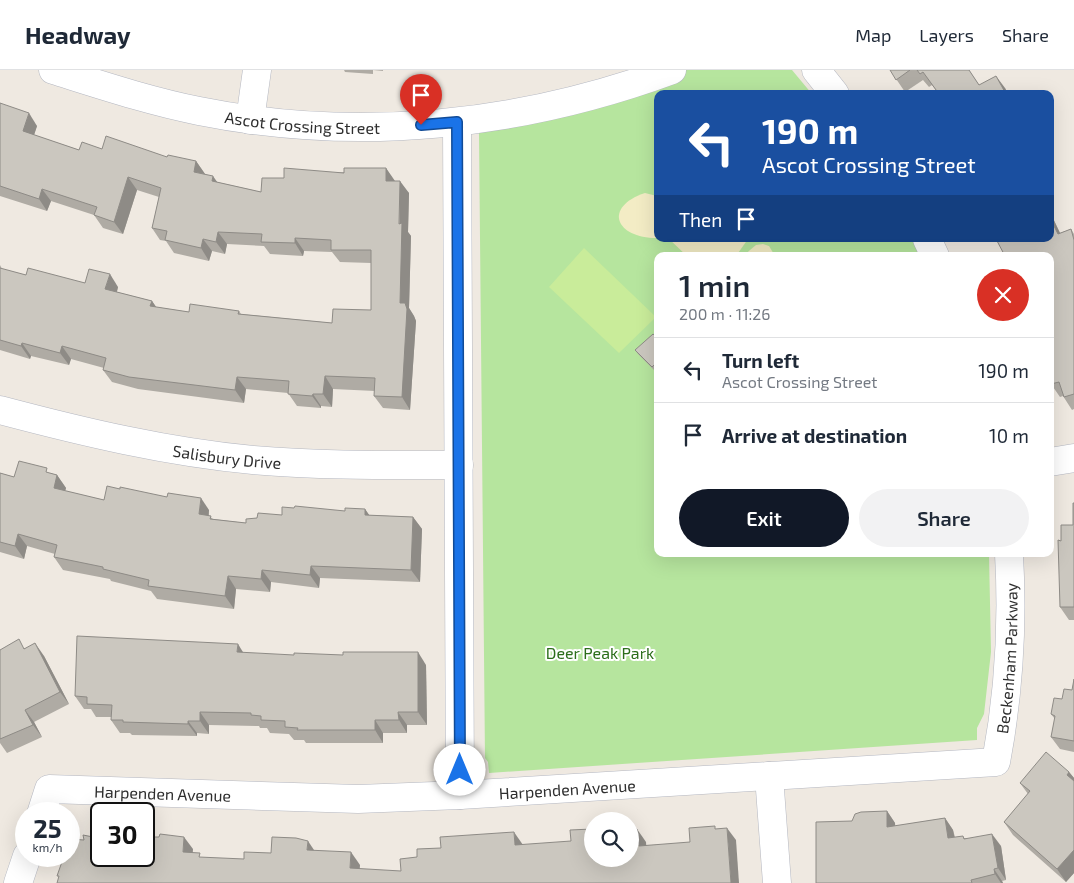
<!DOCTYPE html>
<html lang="en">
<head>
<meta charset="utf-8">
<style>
  :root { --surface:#fff; --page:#f2f2f3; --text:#1f2937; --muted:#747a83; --line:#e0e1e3; --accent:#111827 }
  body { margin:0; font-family:"Exo 2",sans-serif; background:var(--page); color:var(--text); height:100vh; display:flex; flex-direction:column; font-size:19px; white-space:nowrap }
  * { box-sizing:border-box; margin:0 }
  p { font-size:16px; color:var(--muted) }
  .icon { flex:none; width:28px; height:28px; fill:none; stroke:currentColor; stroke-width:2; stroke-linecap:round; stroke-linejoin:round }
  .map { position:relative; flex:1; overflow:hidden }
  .sheet { position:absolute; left:654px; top:182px; width:400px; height:305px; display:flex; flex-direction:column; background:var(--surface); border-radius:10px; box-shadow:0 5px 20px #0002 }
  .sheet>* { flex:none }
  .hud { position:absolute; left:654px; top:20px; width:400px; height:152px; border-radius:10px; box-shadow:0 5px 20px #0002; background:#1a4fa0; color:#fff; overflow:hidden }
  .tools { position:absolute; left:584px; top:742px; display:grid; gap:10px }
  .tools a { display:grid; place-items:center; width:55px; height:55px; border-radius:50%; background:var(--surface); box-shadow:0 5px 20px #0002; font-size:25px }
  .speed { position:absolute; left:15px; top:732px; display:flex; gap:10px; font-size:25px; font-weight:700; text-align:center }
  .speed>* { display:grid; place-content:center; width:65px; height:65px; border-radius:50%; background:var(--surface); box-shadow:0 5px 20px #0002; line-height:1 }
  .speed small { font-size:12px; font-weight:400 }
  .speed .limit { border:2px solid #111; border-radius:8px; background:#fff; color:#111 }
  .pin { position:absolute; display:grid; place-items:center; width:42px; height:42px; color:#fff; margin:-51px -21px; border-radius:50% 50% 50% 0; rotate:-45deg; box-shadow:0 0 5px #0007 }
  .pin .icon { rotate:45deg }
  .me { position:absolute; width:55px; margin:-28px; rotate:0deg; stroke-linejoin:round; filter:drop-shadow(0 0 4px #0008) }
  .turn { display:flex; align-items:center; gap:18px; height:105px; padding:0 25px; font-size:22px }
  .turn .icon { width:65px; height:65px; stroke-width:2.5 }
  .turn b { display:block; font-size:35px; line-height:42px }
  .then { display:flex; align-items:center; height:48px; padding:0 25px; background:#0003; gap:10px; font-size:19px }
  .round { display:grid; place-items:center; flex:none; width:52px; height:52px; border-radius:26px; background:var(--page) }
  .summary { display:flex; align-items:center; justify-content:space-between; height:85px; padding:0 25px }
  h1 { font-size:30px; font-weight:600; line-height:38px }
  .button { display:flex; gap:10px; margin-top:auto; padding:10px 25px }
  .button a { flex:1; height:58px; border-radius:30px; background:var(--accent); color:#fff; font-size:20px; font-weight:600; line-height:58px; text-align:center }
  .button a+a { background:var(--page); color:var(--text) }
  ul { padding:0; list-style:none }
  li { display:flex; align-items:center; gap:15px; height:65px; padding:0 25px; border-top:1px solid var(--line) }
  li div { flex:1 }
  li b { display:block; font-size:19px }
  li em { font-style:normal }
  header { display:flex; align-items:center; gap:30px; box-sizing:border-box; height:70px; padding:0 25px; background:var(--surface); border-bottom:1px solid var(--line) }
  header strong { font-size:24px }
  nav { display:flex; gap:28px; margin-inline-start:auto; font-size:18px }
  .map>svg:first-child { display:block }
  .green { fill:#b6e59e }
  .sand { fill:#f3ecc5 }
  .pitch { fill:#c9ec9a }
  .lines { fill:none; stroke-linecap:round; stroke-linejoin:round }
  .minor-casing { stroke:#b4b7c1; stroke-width:29 }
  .minor { stroke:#fff; stroke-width:28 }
  .wall { fill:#afaba4 }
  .shaded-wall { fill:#8e8b86 }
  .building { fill:#cbc7bf; stroke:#8e8b86 }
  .route-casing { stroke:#114b97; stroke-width:12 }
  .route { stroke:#1a73e8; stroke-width:9 }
  .labels { text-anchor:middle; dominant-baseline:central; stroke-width:4; stroke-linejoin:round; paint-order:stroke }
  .street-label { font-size:16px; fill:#2e2e2e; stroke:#fff }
  .park-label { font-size:16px; fill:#2c6e1b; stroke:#fff }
</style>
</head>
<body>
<header>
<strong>Headway</strong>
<nav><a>Map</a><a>Layers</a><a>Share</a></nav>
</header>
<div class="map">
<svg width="1074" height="813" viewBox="0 0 1074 813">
  <rect width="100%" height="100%" fill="#efe9e1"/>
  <polygon class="green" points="683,0 792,0 812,24 658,24 658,169 912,169 922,186 658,186 658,484 989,484 991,582 984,644 977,658 977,670 489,703 488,692 485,688 479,63"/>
  <g class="sand">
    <path d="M645 123 657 126V168C615 168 603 137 645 123Z"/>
    <polygon points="669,169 748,169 736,186 687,186"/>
    <polygon points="763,174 769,176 775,186 743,186 756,175"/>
  </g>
  <polygon class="pitch" points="584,178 656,247 619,283 549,217"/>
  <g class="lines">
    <defs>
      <g id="minor">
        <path id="s1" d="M53 0C101 15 149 31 199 41 358 73 520 56 672 0"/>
        <polyline points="816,0 835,24"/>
        <polyline points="250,50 257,0"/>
        <polyline points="457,53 460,725"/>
        <polyline points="927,169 935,186"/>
        <path id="s2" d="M0 340C83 362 167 382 253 390 322 396 390 395 459 395"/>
        <polyline points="1050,392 1074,388"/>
        <polyline points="769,706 777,813"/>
        <path id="s3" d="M41 744 49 719 358 729 460 725 996 692C1009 623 1013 554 1009 484"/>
        <polyline points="18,813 27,786"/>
      </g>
    </defs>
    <use href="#minor" class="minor-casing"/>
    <use href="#minor" class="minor"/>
  </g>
  <g class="wall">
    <polygon points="344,0 383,0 383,1 373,0 373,4 345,2"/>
    <polygon points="890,0 969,0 979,15 1005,18 1008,24 939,24 932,15 929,17 923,10 905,22"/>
    <polygon points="0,33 37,56 34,65 79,80 102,79 196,91 205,104 217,112 261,122 284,108 386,98 394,111 409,123 408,162 411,166 409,238 414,246 416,251 410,340 383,338 374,326 375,321 333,319 332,337 321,336 321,338 297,336 288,323 246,319 244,333 138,319 112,312 103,300 104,298 71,289 69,295 31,286 30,289 0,280 0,195 2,199 26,205 85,213 118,217 117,222 152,231 156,237 189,242 239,241 241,244 332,253 371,240 371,193 340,192 332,182 304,181 303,186 270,184 264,176 227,174 225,184 212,181 209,191 174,183 166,171 160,170 152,158 159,127 137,120 123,164 103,158 94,145 51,131 47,141 0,126"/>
    <polygon points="1050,142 1060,163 1071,159 1074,164 1074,339 1072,340 1063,326 1060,327 1051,314"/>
    <polygon points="658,268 658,298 655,301 638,284 635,280"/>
    <polygon points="0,403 14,407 50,403 57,405 66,418 65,421 104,430 209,440 209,446 213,449 246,453 257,448 282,445 345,441 365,439 369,445 413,447 422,459 420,512 320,508 319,518 271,512 270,522 236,519 234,539 157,529 151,521 111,511 110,509 63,500 54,487 55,484 27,476 24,489 0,482"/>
    <polygon points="1074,433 1074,550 1069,550 1060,537 1061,471 1073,455"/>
    <polygon points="26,578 44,586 69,634 34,652 42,667 7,683 0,673 0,580"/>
    <polygon points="244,583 426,595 427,655 407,655 407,663 383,663 383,673 306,673 304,670 294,670 289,664 270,663 267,658 260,658 259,656 209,655 209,664 197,663 197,666 132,665 130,663 120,663 111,650 112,647 96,647 91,639 84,639 75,626"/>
    <polygon points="1074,609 1074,682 1060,679 1051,667 1055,649 1051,644 1062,629 1072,620"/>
    <polygon points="1069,702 1074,708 1074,803 1066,812 1013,765 1004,752 1028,724 1020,713"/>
    <polygon points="887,741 895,753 895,756 945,748 953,760 955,767 965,768 1001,776 1006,810 1002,811 1003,813 816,813 852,751"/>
  </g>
  <g class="shaded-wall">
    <polygon points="996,6 1005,18 1008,24 1006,24"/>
    <polygon points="29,43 37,56 31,74 23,61"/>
    <polygon points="196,91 205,104 194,102"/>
    <polygon points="386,98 395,111 386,111"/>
    <polygon points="213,106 222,119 212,111"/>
    <polygon points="128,107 137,120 123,164 114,152"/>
    <polygon points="400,111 409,123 408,162 411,166 409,238 414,246 416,251 410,340 402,327 400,233"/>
    <polygon points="42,119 51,131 47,141 39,129"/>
    <polygon points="1050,142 1066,176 1058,164 1050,148"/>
    <polygon points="218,162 227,174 225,184 216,172"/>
    <polygon points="295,168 304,181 303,186 295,173"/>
    <polygon points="203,169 212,181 209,191 201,178"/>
    <polygon points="110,204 118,217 114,232 105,219"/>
    <polygon points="152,231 161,244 150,236"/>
    <polygon points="22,273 31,286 30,289 21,276"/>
    <polygon points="62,276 71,289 69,295 60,283"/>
    <polygon points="325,306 333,319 332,337 323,324"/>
    <polygon points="237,307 246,319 244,333 235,320"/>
    <polygon points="313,324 321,336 321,338 312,326"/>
    <polygon points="57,405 66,418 62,431 54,418"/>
    <polygon points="201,428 209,440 207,457 199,444"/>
    <polygon points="365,439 374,452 365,445"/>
    <polygon points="413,447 422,459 420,512 411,500"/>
    <polygon points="18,464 27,476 24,489 15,476"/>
    <polygon points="311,496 320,508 319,518 310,505"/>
    <polygon points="262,500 271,512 270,522 261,509"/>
    <polygon points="228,506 236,519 234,539 225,526"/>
    <polygon points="35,573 44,586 69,634 60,622"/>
    <polygon points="238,574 246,587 237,582"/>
    <polygon points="418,582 426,595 427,655 418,642"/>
    <polygon points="25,640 34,652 42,667 33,655"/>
    <polygon points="200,642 209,655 209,664 200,651"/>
    <polygon points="398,642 407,655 407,663 399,650"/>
    <polygon points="375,650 383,663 383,673 375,660"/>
    <polygon points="188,651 197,663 197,666 188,654"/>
    <polygon points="1069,702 1074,708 1074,715 1067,705"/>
    <polygon points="887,741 895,753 896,769 887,757"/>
    <polygon points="945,748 953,760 957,781 948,768"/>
    <polygon points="727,758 736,770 739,813 731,813"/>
    <polygon points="637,759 646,772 647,788 639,776"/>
    <polygon points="514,762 523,775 515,775"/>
    <polygon points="992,764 1001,776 1006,810 998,798"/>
    <polygon points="184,767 193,779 192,794 183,782"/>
    <polygon points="308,771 316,783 307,780"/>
    <polygon points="1074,780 1074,803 1066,812 1057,799"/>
    <polygon points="351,782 360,795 359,811 350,798"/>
    <polygon points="994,799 1002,811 1003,813 1001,813 995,804"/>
  </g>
  <g class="building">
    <polygon points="890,0 910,0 896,10"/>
    <polygon points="917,0 969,0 979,15 996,6 1006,24 939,24 923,2 920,4"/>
    <polygon points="0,33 29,43 23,61 79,80 82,72 102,79 106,66 167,87 168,85 196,91 194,102 213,106 212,111 261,122 262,108 284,108 284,98 344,103 344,98 386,98 386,111 400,111 399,154 402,153 400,233 405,233 407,239 402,327 374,326 375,308 325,306 323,324 313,324 312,326 288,324 289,311 237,307 235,320 129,307 103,300 106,288 62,276 60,283 22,273 21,276 0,270 0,198 26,205 28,198 85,213 89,199 110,204 105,219 152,231 150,236 189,242 190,234 239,241 238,244 332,253 333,239 371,240 371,180 331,180 331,170 295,168 295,173 261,172 262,164 218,162 216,172 203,169 201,178 165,170 167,161 152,158 161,118 128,107 114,152 94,145 97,137 42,119 39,129 0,116"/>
    <polygon points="1050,148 1058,164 1071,159 1074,170 1074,324 1064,327 1059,312 1051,314 1050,310 1050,186 1005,186 996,169 1050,169"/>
    <polygon points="653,264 658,268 658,291 652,297 635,280"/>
    <polygon points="19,391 47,398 46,402 57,405 54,418 104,430 107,416 120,419 120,417 167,427 168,423 201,428 199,444 211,446 210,449 246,453 246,449 257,448 258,443 282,445 282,437 294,438 295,436 345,441 345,438 365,439 365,445 413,447 411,500 311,496 310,505 262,500 261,509 228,506 225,526 148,516 149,510 103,499 103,497 54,487 57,475 18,464 15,476 0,472 0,403 14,407"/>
    <polygon points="1073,433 1074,433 1074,537 1060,537 1058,470 1061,471 1061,455 1073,455"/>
    <polygon points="77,566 238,574 237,582 294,585 294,583 343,585 343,582 418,582 418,642 398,642 399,650 375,650 375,660 297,660 298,658 285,657 285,651 261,650 261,646 251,645 251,643 200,642 200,651 188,651 188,654 123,652 123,650 111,650 112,635 87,634 87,627 75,626"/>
    <polygon points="19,569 24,579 35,573 60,622 25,640 33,655 0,669 0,580"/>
    <polygon points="1074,609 1074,671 1051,667 1055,646 1051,644 1054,628 1062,629 1064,619 1072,620"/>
    <polygon points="1046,682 1069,702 1067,705 1074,711 1074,780 1057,799 1004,752 1030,721 1020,713"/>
    <polygon points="887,741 887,757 945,748 948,768 963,766 964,769 992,764 998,798 994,799 995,804 971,810 972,813 816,813 816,752 852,751 855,744 861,742"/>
    <polygon points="715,756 715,759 727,758 731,813 57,813 59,806 57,806 64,786 69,786 69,772 70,769 84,770 83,765 93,767 93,760 101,760 101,786 144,786 144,767 159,767 160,764 184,767 183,782 200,783 199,787 244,789 244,782 271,783 272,767 296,768 308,771 307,780 351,782 350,798 401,801 400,789 417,787 417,779 441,778 440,767 514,762 515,775 571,771 570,760 592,759 592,789 630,789 630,760 637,759 639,776 690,772 689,758"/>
  </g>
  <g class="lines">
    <defs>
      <polyline id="route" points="421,55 457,52 460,700"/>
    </defs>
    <use href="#route" class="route-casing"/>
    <use href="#route" class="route"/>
  </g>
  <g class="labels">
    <g class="street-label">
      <text stroke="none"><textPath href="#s1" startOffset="256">Ascot Crossing Street</textPath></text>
      <text stroke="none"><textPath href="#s2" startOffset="232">Salisbury Drive</textPath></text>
      <text stroke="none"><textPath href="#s3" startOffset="1079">Beckenham Parkway</textPath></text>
      <text stroke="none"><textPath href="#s3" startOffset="545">Harpenden Avenue</textPath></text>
      <text stroke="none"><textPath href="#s3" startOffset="140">Harpenden Avenue</textPath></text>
    </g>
    <g class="park-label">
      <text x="600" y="582">Deer Peak Park</text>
    </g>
  </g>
</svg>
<div class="tools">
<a><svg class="icon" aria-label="search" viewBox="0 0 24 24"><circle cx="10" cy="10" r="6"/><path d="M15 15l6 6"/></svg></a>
</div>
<div class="speed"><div>25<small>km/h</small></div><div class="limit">30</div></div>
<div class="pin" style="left:421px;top:55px;background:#d93025"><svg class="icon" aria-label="arrive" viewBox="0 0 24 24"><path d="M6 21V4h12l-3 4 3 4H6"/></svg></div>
<svg class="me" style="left:460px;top:700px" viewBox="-20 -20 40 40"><circle r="19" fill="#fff"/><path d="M0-13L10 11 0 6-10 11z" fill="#1a73e8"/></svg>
<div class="hud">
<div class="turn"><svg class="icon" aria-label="left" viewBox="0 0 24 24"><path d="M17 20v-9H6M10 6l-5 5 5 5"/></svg><div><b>190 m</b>Ascot Crossing Street</div></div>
<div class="then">Then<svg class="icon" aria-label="arrive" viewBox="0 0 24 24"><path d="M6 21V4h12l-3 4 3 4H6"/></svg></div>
</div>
<section class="sheet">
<div class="summary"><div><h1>1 min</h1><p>200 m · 11:26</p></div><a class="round" style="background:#d93025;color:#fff"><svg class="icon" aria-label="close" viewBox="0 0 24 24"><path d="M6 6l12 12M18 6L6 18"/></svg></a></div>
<ul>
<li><svg class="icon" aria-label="left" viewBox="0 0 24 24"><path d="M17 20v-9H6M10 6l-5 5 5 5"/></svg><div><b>Turn left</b><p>Ascot Crossing Street</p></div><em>190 m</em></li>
<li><svg class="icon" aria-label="arrive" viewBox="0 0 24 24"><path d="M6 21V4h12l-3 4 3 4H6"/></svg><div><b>Arrive at destination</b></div><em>10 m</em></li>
</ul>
<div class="button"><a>Exit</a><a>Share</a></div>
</section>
</div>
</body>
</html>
